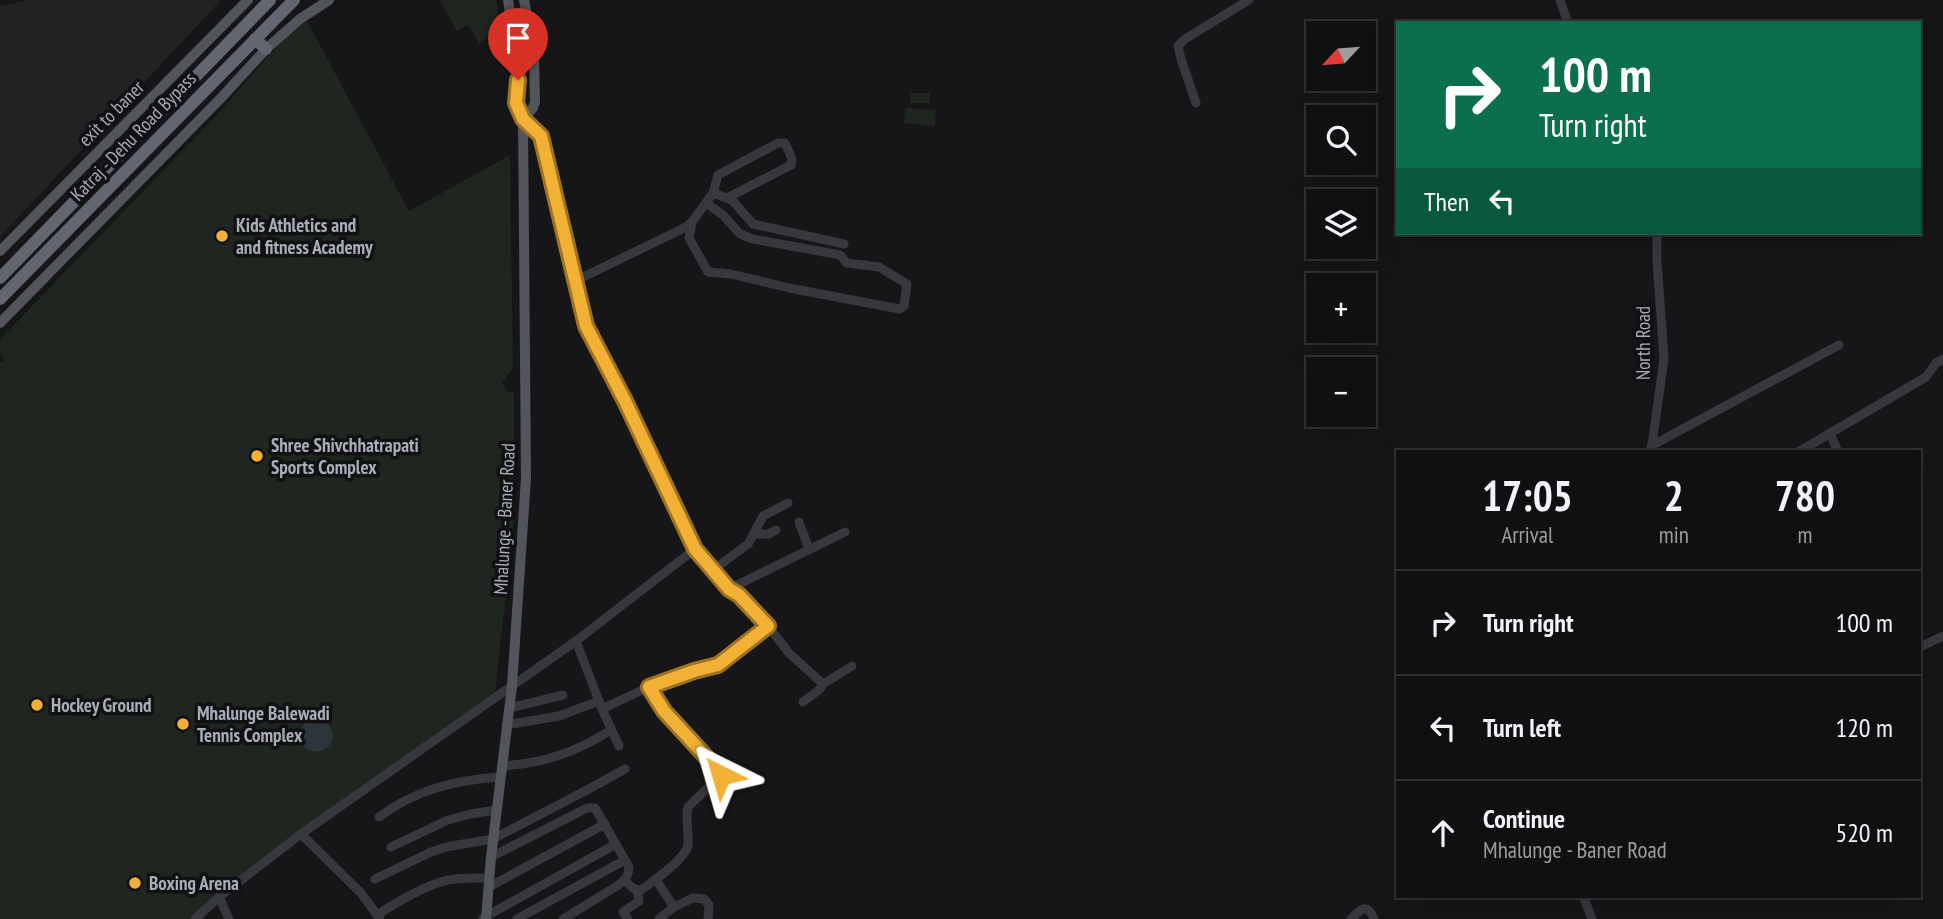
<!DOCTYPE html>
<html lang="en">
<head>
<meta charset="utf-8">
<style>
  :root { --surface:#101012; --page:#1e1e20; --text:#f1f3f6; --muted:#9c9d9f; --line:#303032 }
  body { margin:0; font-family:"PT Sans Narrow",sans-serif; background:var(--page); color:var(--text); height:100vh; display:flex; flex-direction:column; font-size:26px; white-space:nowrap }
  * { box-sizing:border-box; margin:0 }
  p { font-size:23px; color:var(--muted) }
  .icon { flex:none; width:38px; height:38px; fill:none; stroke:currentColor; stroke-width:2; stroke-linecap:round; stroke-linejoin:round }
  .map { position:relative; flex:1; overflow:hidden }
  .drawer { position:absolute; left:1396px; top:450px; width:525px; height:448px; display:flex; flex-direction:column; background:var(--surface); border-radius:0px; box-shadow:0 7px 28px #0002,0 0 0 2px var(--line) }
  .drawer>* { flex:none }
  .hud { position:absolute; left:1396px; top:21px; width:525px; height:214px; border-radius:0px; box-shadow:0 7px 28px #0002,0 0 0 2px var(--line); background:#0b6e4f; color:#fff; overflow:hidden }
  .needle { width:46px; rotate:244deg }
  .fabs { position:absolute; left:1306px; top:21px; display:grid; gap:14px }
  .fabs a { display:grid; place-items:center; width:70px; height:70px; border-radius:0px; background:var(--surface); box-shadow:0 7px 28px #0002,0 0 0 2px var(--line); font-size:35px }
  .pin { position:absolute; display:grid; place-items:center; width:60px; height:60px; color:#fff; margin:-72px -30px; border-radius:50% 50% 50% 0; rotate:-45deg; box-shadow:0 0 7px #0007 }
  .pin .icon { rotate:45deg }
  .me { position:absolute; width:77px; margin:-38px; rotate:320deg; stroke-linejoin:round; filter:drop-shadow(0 0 5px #0008) }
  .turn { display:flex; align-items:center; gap:24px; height:147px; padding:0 28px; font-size:32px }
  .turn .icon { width:91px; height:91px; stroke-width:2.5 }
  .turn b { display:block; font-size:49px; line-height:60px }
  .then { display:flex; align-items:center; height:66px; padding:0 28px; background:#0003; gap:14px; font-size:26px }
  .eta { display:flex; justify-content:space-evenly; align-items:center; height:119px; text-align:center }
  .eta b { font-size:42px; font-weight:600; line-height:49px }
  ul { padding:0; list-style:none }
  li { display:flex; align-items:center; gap:21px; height:105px; padding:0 28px; border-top:2px solid var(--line) }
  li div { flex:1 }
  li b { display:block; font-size:26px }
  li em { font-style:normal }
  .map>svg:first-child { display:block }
  .built { fill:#222225 }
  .green { fill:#1e261f }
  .water { fill:#2c353c }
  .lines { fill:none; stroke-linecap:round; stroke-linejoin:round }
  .minor { stroke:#37383d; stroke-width:9 }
  .major { stroke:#53555c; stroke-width:10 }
  .highway { stroke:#63666e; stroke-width:12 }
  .route-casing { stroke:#9d7322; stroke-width:18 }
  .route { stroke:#f2b134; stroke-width:12 }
  .poi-dot { fill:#f2b134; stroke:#111113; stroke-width:2.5 }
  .labels { text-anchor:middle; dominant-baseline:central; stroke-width:7; stroke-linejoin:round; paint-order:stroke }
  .street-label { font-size:19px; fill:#a8adb8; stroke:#111113 }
  .poi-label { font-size:19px; font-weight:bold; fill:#a8adb8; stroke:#111113; text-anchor:start }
</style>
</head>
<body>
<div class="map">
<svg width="1943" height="919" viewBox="0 0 1943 919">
  <rect width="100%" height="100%" fill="#161618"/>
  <polygon class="built" points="28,0 221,0 0,237 0,6"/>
  <g class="green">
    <polygon points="440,0 496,0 500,31 479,43 468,25 457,31"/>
    <polygon points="307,21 409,211 510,155 513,369 502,382 506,391 514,393 514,520 495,693 195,919 0,919 0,363 4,361 0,351 0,339 216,116 284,38"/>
    <polygon points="911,93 930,93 930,103 910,103"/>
    <polygon points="905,108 936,110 935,126 904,123"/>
  </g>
  <path class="water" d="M309 719C352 719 329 770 300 744 298 734 300 725 309 719Z"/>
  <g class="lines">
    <g class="minor">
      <polyline points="1560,0 1568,23"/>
      <polyline points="1196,103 1181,59 1178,46 1185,39 1249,0"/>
      <polyline points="713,193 732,200 753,224 844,244"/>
      <polyline points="692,222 689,238 708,272 731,274 789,288 900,309 904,306 907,284 879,267 847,263 840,255 753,239 740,234 723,215 706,203"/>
      <polyline points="575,281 684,228 692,222 713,193 718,175 778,143 785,143 792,159 791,165 729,197"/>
      <polyline points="1830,433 1838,452"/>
      <polyline points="1651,446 1839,345"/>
      <polyline points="1651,452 1664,359 1657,261 1657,233"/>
      <polyline points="1798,452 1926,377 1936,363 1943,359"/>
      <polyline points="799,522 809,549"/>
      <polyline points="755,534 769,534 776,530"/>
      <polyline points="695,549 729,589 845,532"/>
      <polyline points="713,570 748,544 763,516 788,503"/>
      <polyline points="768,626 789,653 823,684 820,689 803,702"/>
      <polyline points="576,641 602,709 655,684 693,671 718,665 768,626 739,595 729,589"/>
      <polyline points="1920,647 1943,636"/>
      <polyline points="823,684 852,666"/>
      <polyline points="509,708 563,695"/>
      <polyline points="602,709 619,746"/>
      <polyline points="506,725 559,716 599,701"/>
      <path d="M502 766C544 763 575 753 611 730"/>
      <path d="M379 817C415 790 455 780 500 777"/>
      <polyline points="301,834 361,893 380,919"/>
      <polyline points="391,847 448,820 471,814 496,810"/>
      <path d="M491 857 587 808H595L629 867C629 876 624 881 617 886L563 919"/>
      <polyline points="375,879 431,852 446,847 493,839 587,790 625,769"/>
      <path d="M624 880 634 889 641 890C652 882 686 859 688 845 689 832 685 819 688 807L721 775 720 771 664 711 649 687"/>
      <polyline points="656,880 674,907 693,898 704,899 709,905 708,919"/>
      <polyline points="489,887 605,824"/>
      <polyline points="1583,896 1592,919"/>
      <polyline points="219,897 229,919"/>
      <path d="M377 915C397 902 432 881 455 879 466 878 478 878 489 878"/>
      <polyline points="483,918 616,844"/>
      <polyline points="195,919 219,897 301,834 576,641 695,549 625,401 586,326 541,137 523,119"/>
      <polyline points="517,919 625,860"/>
      <polyline points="628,919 623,912 639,901 637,890"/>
      <polyline points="659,919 674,907"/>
      <path d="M1351 919C1361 909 1367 902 1374 919"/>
    </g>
    <g class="major">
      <polyline points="523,119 533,108 535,102 534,54 524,0"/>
      <polyline points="0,251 248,0"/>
      <polyline points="0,323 222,97 266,49 300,19 329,0"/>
      <polyline points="486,919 491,857 512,686 526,478 523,119 516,103 518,68 508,0"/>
    </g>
    <g class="highway">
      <polyline points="255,39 266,49"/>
      <polyline points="0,278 270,0"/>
      <polyline points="0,299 294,0"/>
    </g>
  </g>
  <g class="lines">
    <defs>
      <polyline id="route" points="518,80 516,103 523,119 541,136 586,326 625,401 695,549 729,589 739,595 768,626 718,665 694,671 649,687 664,711 719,771 721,775"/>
    </defs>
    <use href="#route" class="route-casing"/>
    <use href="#route" class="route"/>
  </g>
  <g class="poi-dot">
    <circle cx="222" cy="236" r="7"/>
    <circle cx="257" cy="456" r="7"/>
    <circle cx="37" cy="705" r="7"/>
    <circle cx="183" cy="724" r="7"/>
    <circle cx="135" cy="883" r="7"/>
  </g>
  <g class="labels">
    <g class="street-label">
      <text transform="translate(111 113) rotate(-45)">exit to baner</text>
      <text transform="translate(133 136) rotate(-46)">Katraj - Dehu Road Bypass</text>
      <text transform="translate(1643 343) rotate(-90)">North Road</text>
      <text transform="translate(504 519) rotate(-87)">Mhalunge - Baner Road</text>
    </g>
    <g class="poi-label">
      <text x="236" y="225">Kids Athletics and<tspan x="236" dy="22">and fitness Academy</tspan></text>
      <text x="271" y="445">Shree Shivchhatrapati<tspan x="271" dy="22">Sports Complex</tspan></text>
      <text x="51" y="705">Hockey Ground</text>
      <text x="197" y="713">Mhalunge Balewadi<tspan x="197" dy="22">Tennis Complex</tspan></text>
      <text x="149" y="883">Boxing Arena</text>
    </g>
  </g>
</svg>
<div class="fabs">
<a><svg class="needle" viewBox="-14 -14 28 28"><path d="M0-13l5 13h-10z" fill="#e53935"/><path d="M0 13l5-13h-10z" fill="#9c9d9f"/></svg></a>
<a><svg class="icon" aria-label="search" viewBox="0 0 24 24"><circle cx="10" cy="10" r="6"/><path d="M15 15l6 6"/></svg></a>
<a><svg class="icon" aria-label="layers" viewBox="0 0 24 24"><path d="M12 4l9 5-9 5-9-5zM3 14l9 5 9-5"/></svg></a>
<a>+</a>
<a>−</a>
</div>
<div class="pin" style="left:518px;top:80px;background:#d93025"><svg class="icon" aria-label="arrive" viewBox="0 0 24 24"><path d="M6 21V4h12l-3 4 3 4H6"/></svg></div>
<svg class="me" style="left:721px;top:775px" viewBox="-20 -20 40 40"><path d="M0-17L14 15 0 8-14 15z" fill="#f2b134" stroke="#fff" stroke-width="4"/></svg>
<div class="hud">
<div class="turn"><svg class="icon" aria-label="right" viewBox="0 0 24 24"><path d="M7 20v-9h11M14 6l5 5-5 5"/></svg><div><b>100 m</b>Turn right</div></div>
<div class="then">Then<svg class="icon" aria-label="left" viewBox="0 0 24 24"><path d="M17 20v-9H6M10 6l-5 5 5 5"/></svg></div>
</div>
<section class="drawer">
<div class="eta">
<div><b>17:05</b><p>Arrival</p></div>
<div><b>2</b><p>min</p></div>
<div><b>780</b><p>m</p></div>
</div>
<ul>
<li><svg class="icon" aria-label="right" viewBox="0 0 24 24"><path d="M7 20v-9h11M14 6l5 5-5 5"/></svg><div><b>Turn right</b></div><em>100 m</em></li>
<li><svg class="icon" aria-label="left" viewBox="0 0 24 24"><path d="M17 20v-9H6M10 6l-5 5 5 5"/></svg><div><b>Turn left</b></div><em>120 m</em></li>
<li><svg class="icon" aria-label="ahead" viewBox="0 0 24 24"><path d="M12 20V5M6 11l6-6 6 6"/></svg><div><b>Continue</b><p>Mhalunge - Baner Road</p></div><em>520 m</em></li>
</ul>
</section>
</div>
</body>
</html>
